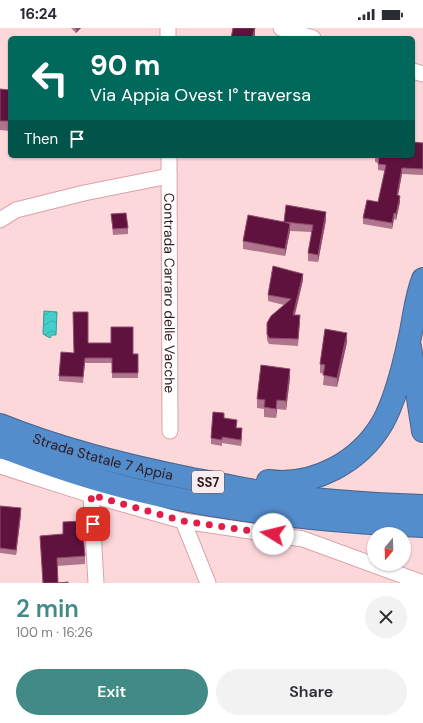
<!DOCTYPE html>
<html lang="en">
<head>
<meta charset="utf-8">
<style>
  :root { --surface:#fff; --page:#f2f2f3; --text:#2b2b33; --muted:#7c7c81; --accent:#428a86 }
  body { margin:0; font-family:"DM Sans",sans-serif; background:var(--page); color:var(--text); height:100vh; display:flex; flex-direction:column; font-size:15px; white-space:nowrap }
  * { box-sizing:border-box; margin:0 }
  p { font-size:13px; color:var(--muted) }
  .icon { flex:none; width:22px; height:22px; fill:none; stroke:currentColor; stroke-width:2; stroke-linecap:round; stroke-linejoin:round }
  .map { position:relative; height:555px; overflow:hidden }
  .details { display:flex; flex-direction:column; background:var(--surface); flex:1 }
  .details>* { flex:none }
  .hud { position:absolute; left:8px; top:8px; width:407px; height:122px; border-radius:6px; box-shadow:0 1px 3px #0004; background:#00695c; color:#fff; overflow:hidden }
  .needle { width:26px; rotate:199deg }
  .controls { position:absolute; left:367px; top:499px; display:grid; gap:8px }
  .controls a { display:grid; place-items:center; width:44px; height:44px; border-radius:50%; background:var(--surface); box-shadow:0 1px 3px #0004; font-size:20px }
  .pin { position:absolute; display:grid; place-items:center; width:34px; height:34px; color:#fff; margin:-17px; border-radius:8px; box-shadow:0 2px 6px #0006 }
  .me { position:absolute; width:44px; margin:-22px; rotate:279deg; stroke-linejoin:round; filter:drop-shadow(0 0 3px #0008) }
  .turn { display:flex; align-items:center; gap:14px; height:84px; padding:0 16px; font-size:18px }
  .turn .icon { width:52px; height:52px; stroke-width:2.5 }
  .turn b { display:block; font-size:28px; line-height:34px }
  .then { display:flex; align-items:center; height:38px; padding:0 16px; background:#0003; gap:8px; font-size:15px }
  .round { display:grid; place-items:center; flex:none; width:42px; height:42px; border-radius:21px; background:var(--page) }
  .head { display:flex; align-items:center; justify-content:space-between; height:68px; padding:0 16px }
  h1 { font-size:24px; font-weight:600; line-height:30px; color:var(--accent) }
  .button { display:flex; gap:8px; margin-top:auto; padding:8px 16px }
  .button a { flex:1; height:46px; border-radius:24px; background:var(--accent); color:#fff; font-size:16px; font-weight:600; line-height:46px; text-align:center }
  .button a+a { background:var(--page); color:var(--text) }
  .status { display:flex; justify-content:space-between; align-items:center; height:28px; padding:0 20px; background:var(--surface); direction:ltr }
  .status svg { height:11px; fill:currentColor }
  .map>svg:first-child { display:block }
  .water { fill:url(#water-waves); stroke:#3c9795 }
  .lines { fill:none; stroke-linecap:round; stroke-linejoin:round }
  .minor-casing { stroke:#dca2a8; stroke-width:17 }
  .highway-casing { stroke:#46648d; stroke-width:24 }
  .minor { stroke:#fff; stroke-width:15 }
  .highway { stroke:#538dcb; stroke-width:22 }
  .wall { fill:#ae758c }
  .shaded-wall { fill:#8e4d6c }
  .building { fill:#5f123d; stroke:#8e4d6c }
  .route { stroke:#e11d48; stroke-width:7; stroke-dasharray:0 12.6 }
  .labels { text-anchor:middle; dominant-baseline:central; stroke-width:4; stroke-linejoin:round; paint-order:stroke }
  .shield { fill:#f9eced; stroke:#6b585a; stroke-width:1 }
  .shield-label { font-size:13px; font-weight:bold; fill:#2e181b }
  .street-label { font-size:14px; fill:#2e181b; stroke:#f9eced }
</style>
</head>
<body>
<div class="status"><b>16:24</b><svg viewBox="0 0 49 12"><path d="M0 12V9h3v3zM5 12V6h3v6zM10 12V3h3v9zM15 12V0h3v12zM26 1h20v11H26zM47 4h2v5h-2z"/></svg></div>
<div class="map">
<svg width="423" height="555" viewBox="0 0 423 555">
  <defs>
    <pattern id="water-waves" width="16" height="10" patternUnits="userSpaceOnUse"><rect width="16" height="10" fill="#42cec9"/><path d="M0 5q4-4 8 0t8 0" fill="none" stroke="#3ab0ac"/></pattern>
  </defs>
  <rect width="100%" height="100%" fill="#fdd8db"/>
  <polygon class="water" points="44,283 57,284 56,307 52,307 50,310 43,306"/>
  <g class="lines">
    <defs>
      <g id="minor">
        <polyline points="168,0 168,10"/>
        <polyline points="281,0 313,10"/>
        <polyline points="413,43 423,46"/>
        <path id="s1" d="M169 128 170 403"/>
        <polyline points="0,192 16,182 84,165 169,148"/>
        <polyline points="0,438 91,467 183,493 303,511 423,555"/>
        <polyline points="91,467 96,555"/>
        <polyline points="183,493 208,555"/>
      </g>
      <g id="highway">
        <polyline points="410,319 423,403"/>
        <path id="s2" d="M0 397C62 422 126 438 192 451 217 455 241 461 266 465 318 473 371 476 423 478"/>
        <path d="M0 418C43 435 87 450 132 461 227 484 326 493 423 498"/>
        <path d="M268 453C314 459 360 434 383 394 394 374 404 336 409 313 414 292 415 271 423 251"/>
      </g>
    </defs>
    <use href="#minor" class="minor-casing"/>
    <use href="#highway" class="highway-casing"/>
    <use href="#minor" class="minor"/>
    <use href="#highway" class="highway"/>
  </g>
  <g class="wall">
    <polygon points="71,0 81,0 76,5"/>
    <polygon points="0,61 10,62 10,103 0,102"/>
    <polygon points="423,115 423,147 402,146 398,167 400,174 396,192 394,191 392,201 363,196 363,190 378,174 385,143 378,142 378,135 375,134 375,128"/>
    <polygon points="111,186 128,200 128,206 113,207"/>
    <polygon points="326,192 318,234 308,233 308,225 312,204 290,203 285,228 243,221 243,213 284,194"/>
    <polygon points="303,252 295,287 300,294 298,318 269,316 267,312 267,295 284,277 268,273 268,267"/>
    <polygon points="347,314 337,359 323,357 324,346 320,345 320,336"/>
    <polygon points="88,315 133,326 138,326 138,350 112,350 112,335 85,335 83,355 59,353 59,348"/>
    <polygon points="290,350 286,382 277,381 276,390 264,389 264,381 257,380 257,371"/>
    <polygon points="224,390 237,400 242,407 241,418 222,415 222,418 211,416 211,410"/>
    <polygon points="0,478 21,486 16,527 0,525"/>
    <polygon points="63,494 85,528 85,536 57,538 58,555 68,555 43,555 40,508 63,506"/>
  </g>
  <g class="shaded-wall">
    <polygon points="76,0 81,0 76,5"/>
    <polygon points="255,0 255,10 252,10"/>
    <polygon points="402,140 402,146 397,173 397,167"/>
    <polygon points="400,168 400,174 396,192 396,186"/>
    <polygon points="326,184 326,192 318,234 318,227"/>
    <polygon points="394,185 394,191 392,201 392,195"/>
    <polygon points="290,196 290,203 285,228 285,221"/>
    <polygon points="303,246 303,252 293,293 293,287"/>
    <polygon points="347,305 347,314 337,359 337,350"/>
    <polygon points="290,341 290,350 286,382 286,373"/>
    <polygon points="277,372 277,381 276,390 276,381"/>
    <polygon points="242,400 242,407 241,418 241,412"/>
    <polygon points="21,480 21,486 16,527 16,522"/>
  </g>
  <g class="building">
    <polygon points="233,0 255,0 252,10 231,10"/>
    <polygon points="0,61 10,62 10,93 0,93"/>
    <polygon points="413,114 423,115 423,141 402,140 397,167 400,168 396,186 394,185 392,195 363,190 367,172 378,174 386,137 378,136 379,129 375,128 413,128"/>
    <polygon points="286,177 326,184 318,227 308,225 313,197 285,194 290,196 285,221 243,213 248,187 284,194"/>
    <polygon points="126,185 128,200 113,201 111,186"/>
    <polygon points="273,238 303,246 293,287 300,287 298,311 269,310 267,306 267,295 271,288 291,271 268,267"/>
    <polygon points="73,284 88,284 88,315 111,315 111,299 133,299 133,326 138,326 138,345 112,345 112,330 85,330 83,349 59,348 61,324 74,325"/>
    <polygon points="325,301 347,305 337,350 323,347 325,337 320,336"/>
    <polygon points="261,337 290,341 286,373 277,372 276,381 264,379 265,372 257,371"/>
    <polygon points="213,384 224,385 224,390 237,392 236,400 242,400 241,412 222,409 222,412 211,410"/>
    <polygon points="0,478 21,480 16,522 0,520"/>
    <polygon points="82,493 85,528 57,530 58,555 68,554 68,555 43,555 40,508 63,506 63,494"/>
  </g>
  <g class="lines">
    <polyline class="route" points="93,496 91,467 183,493 273,506"/>
  </g>
  <g class="labels">
    <rect class="shield" x="192" y="443" width="32" height="22" rx="3"/>
    <g class="shield-label">
      <text x="208" y="454">SS7</text>
    </g>
    <g class="street-label">
      <text stroke="none"><textPath href="#s1" startOffset="137">Contrada Carraro delle Vacche</textPath></text>
      <text stroke="none"><textPath href="#s2" startOffset="108">Strada Statale 7 Appia</textPath></text>
    </g>
  </g>
</svg>
<div class="controls">
<a><svg class="needle" viewBox="-14 -14 28 28"><path d="M0-13l5 13h-10z" fill="#e53935"/><path d="M0 13l5-13h-10z" fill="#7c7c81"/></svg></a>
</div>
<div class="pin" style="left:93px;top:496px;background:#d93025"><svg class="icon" aria-label="arrive" viewBox="0 0 24 24"><path d="M6 21V4h12l-3 4 3 4H6"/></svg></div>
<svg class="me" style="left:273px;top:506px" viewBox="-20 -20 40 40"><circle r="19" fill="#fff"/><path d="M0-13L10 11 0 6-10 11z" fill="#e11d48"/></svg>
<div class="hud">
<div class="turn"><svg class="icon" aria-label="left" viewBox="0 0 24 24"><path d="M17 20v-9H6M10 6l-5 5 5 5"/></svg><div><b>90 m</b>Via Appia Ovest I° traversa</div></div>
<div class="then">Then<svg class="icon" aria-label="arrive" viewBox="0 0 24 24"><path d="M6 21V4h12l-3 4 3 4H6"/></svg></div>
</div>
</div>
<section class="details">
<div class="head"><div><h1>2 min</h1><p>100 m · 16:26</p></div><a class="round"><svg class="icon" aria-label="close" viewBox="0 0 24 24"><path d="M6 6l12 12M18 6L6 18"/></svg></a></div>
<div class="button"><a>Exit</a><a>Share</a></div>
</section>
</body>
</html>
